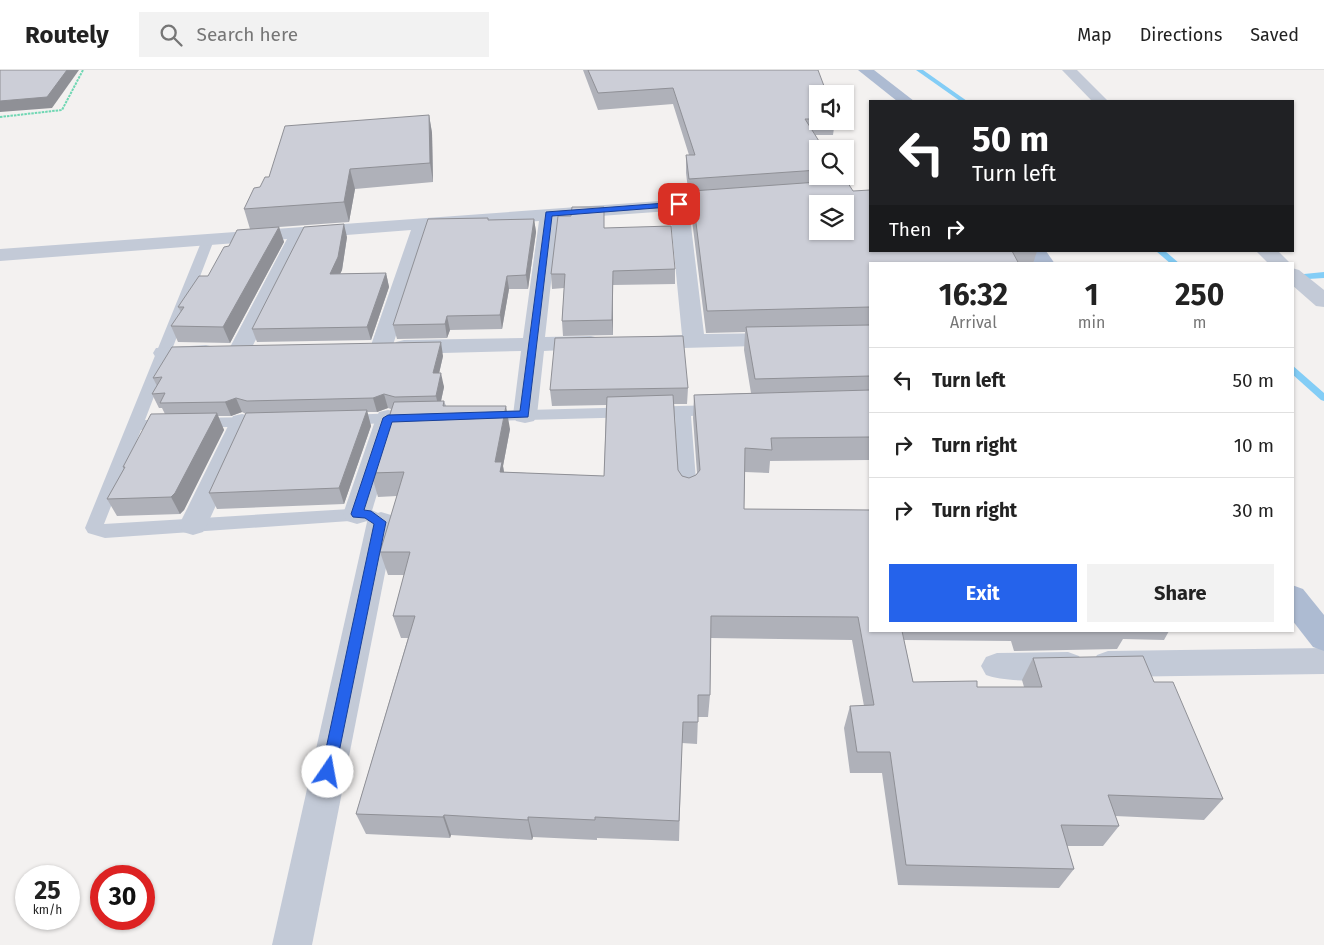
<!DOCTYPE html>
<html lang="en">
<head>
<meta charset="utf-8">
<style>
  :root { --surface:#fff; --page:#f2f2f2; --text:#222; --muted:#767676; --line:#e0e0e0; --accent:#2563eb }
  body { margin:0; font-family:"Fira Sans",sans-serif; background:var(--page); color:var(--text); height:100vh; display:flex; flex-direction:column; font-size:19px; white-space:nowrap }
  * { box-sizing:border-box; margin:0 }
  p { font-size:16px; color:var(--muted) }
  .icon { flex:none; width:28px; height:28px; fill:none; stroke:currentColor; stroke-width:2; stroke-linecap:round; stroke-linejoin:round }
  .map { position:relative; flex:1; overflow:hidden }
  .details { position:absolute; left:869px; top:192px; width:425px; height:370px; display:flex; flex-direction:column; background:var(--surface); border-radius:0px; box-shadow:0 1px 4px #0004 }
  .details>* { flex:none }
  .banner { position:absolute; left:869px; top:30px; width:425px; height:152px; border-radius:0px; box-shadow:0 1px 4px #0004; background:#202124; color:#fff; overflow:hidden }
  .controls { position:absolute; left:809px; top:15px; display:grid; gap:10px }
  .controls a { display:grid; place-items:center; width:45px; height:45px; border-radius:0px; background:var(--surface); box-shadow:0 1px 4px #0004; font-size:25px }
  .speed { position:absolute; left:15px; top:795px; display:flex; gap:10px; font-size:25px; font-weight:700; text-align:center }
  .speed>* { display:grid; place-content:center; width:65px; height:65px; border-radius:50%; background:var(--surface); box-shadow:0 1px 4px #0004; line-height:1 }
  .speed small { font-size:12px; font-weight:400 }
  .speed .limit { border:8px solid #d22; background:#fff; color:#111 }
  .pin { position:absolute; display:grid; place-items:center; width:42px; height:42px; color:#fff; margin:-21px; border-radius:10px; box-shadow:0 2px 8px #0006 }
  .me { position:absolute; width:55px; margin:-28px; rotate:12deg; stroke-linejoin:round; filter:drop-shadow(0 0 4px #0008) }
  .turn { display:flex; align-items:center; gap:18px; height:105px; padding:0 20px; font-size:22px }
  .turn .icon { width:65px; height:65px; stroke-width:2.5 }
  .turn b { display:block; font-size:35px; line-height:42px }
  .then { display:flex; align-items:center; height:48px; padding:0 20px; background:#0003; gap:10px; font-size:19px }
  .eta { display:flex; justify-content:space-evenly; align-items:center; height:85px; text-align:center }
  .eta b { font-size:30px; font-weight:700; line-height:35px }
  .primary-button { display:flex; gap:10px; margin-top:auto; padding:10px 20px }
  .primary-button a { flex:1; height:58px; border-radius:0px; background:var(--accent); color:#fff; font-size:20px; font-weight:700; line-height:58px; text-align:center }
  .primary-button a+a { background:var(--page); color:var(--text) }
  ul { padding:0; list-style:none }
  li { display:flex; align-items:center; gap:15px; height:65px; padding:0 20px; border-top:1px solid var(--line) }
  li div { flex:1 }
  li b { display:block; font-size:19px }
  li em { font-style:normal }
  header { display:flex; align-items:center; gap:30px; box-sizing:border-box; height:70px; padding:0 25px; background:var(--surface); border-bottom:1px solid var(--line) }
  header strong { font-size:24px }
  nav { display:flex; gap:28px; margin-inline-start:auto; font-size:18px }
  .search { width:350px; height:45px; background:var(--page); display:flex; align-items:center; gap:12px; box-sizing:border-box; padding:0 18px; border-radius:0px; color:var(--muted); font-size:19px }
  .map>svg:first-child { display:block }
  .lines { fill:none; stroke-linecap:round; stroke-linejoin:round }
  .stream { fill:#83cdf6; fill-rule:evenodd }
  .path { stroke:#6fd7b3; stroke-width:2; stroke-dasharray:2.5 1; stroke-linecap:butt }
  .lane { fill:#c3cad7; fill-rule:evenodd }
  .street { fill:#c3cad7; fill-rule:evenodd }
  .primary { fill:#adbbd2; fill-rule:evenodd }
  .wall { fill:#afb1b9 }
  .shaded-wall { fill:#8f9096 }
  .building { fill:#ccced7; stroke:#8f9096; fill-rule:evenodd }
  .route { fill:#2563eb; stroke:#184099 }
</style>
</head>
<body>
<header>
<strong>Routely</strong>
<div class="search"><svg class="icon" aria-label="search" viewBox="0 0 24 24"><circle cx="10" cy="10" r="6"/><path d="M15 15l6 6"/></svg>Search here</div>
<nav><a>Map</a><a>Directions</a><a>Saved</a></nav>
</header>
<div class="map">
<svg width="1324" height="875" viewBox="0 0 1324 875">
  <rect width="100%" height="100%" fill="#f3f1f0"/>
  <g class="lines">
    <g class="stream">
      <polygon points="916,0 923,0 967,31 960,31"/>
      <polygon points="1156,181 1165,181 1180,194 1171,194"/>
      <polygon points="1324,202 1324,208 1292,210 1294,205"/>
      <polygon points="1292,295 1324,323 1324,331 1321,330 1292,304"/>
    </g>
    <polyline class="path" points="0,47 62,40 83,0"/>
    <g class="lane">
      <polygon points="208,166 214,170 145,350 176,350 178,354 176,358 141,360 104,454 367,438 387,447 390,452 387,457 381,458 364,450 105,468 88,463 85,458 202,170"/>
      <polygon points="717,335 723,337 725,340 723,343 691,346 697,423 694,427 688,429 682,427 679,423 675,346 486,351 478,346 486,341"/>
      <polygon points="400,343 406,344 408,348 406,352 346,355 340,354 338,350 340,346 346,345"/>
      <polygon points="252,347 258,348 260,352 258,356 198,358 192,357 190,353 192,349 198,348"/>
    </g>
    <g class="street">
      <polygon points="1062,0 1077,0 1108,31 1092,31"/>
      <polygon points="729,126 735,127 738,131 735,135 689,139 704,264 781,263 789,265 792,270 789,275 647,279 639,277 636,272 639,267 682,265 670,141 558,149 545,267 591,266 599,268 602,273 599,278 544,281 537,345 534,351 525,353 516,351 513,345 521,281 404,284 396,282 393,277 396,272 404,270 523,268 539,151 430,159 392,278 389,283 381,285 373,283 370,278 411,160 308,168 250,281 247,286 239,288 231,286 228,281 287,169 0,191 0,179"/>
      <polygon points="1256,181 1278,181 1291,194 1269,194"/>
      <polygon points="1292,198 1299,200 1324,220 1324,237 1316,236 1292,215"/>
      <polygon points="206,275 214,277 217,282 214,287 164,290 156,288 153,283 156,278"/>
      <polygon points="388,340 397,342 400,348 371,444 367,451 357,454 347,451 343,444 376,348 379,342"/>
      <polygon points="242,344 251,346 254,352 207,455 203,462 193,465 183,462 179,455 230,352 233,346"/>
      <polygon points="381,442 391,445 395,452 312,875 272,875 367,452 371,445"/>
      <polygon points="1324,578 1324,604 1108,607 1097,603 1092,594 1097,585 1108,581"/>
      <path d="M1068 582 1079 586 1084 595 1079 604C1058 612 1007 613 986 605L981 596 986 587 997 583Z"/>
    </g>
    <g class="primary">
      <polygon points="858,0 874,0 914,31 897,31"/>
      <polygon points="1026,181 1046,181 1055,194 1035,194"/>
      <polygon points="1292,515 1303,519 1324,545 1324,581 1313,577 1292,550"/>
    </g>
  </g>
  <g class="wall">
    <polygon points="583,0 818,0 818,51 835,51 833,65 816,65 818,79 818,106 836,106 836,110 870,181 1037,181 1033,194 870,194 870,387 869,387 869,390 770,391 769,403 745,402 744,439 870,440 870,561 1169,561 1164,570 1123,569 1117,579 1014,581 1011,571 904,570 913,612 977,617 1024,617 1022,610 1033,588 1154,612 1223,729 1204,750 1115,746 1119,756 1103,776 1067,776 1074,799 1059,818 898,815 882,703 850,703 844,658 850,636 864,636 852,570 711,568 710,625 708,647 698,647 697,674 682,673 679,771 597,768 597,770 533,767 532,770 451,765 450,768 366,764 356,744 408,568 401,568 393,546 404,505 388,505 380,482 397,426 378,427 371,403 391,339 388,338 377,342 367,342 371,356 344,434 217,439 209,423 246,344 242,342 231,346 218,346 224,360 184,440 180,444 117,446 107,429 124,399 123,397 165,344 162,338 159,338 152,324 157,316 153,308 443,286 439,303 444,317 441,331 444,331 446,336 510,359 503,396 504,402 604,406 606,335 552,336 550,320 688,318 687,334 674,334 678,400 682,406 689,408 696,405 697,403 693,348 694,325 751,323 744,280 745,262 706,263 691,142 691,127 689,127 686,103 686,85 689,85 673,34 598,40"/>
    <polygon points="429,45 432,63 433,112 355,119 349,152 279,157 284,172 230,273 178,272 171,256 181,242 178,237 208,206 229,176 250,159 244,139 269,107"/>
    <polygon points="604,137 604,158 675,199 675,214 613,215 613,265 563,266 562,251 564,218 552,219 551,204 571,146"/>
    <polygon points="488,148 488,150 534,149 536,162 528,219 509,219 502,259 450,260 447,268 397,269 393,255"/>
    <polygon points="347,167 342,200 340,204 386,203 389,217 371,270 257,272 252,259"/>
  </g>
  <g class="shaded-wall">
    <polygon points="67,0 79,0 52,38 0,42 0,31"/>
    <polygon points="429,45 432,63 433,112 430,93"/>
    <polygon points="350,99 355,119 349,152 344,132"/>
    <polygon points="534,149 536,162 528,219 526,205"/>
    <polygon points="344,154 347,167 342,200 334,217 330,204"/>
    <polygon points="279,157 284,172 230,273 223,257"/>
    <polygon points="613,201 613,265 612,250"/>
    <polygon points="386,203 389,217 371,270 367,257"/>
    <polygon points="507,206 509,219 502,259 500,245"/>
    <polygon points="447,246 450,260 447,268 445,254"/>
    <polygon points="441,272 443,286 436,317 433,303"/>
    <polygon points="441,303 444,317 439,340 436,326"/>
    <polygon points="384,324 388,338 377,342 373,328"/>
    <polygon points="236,328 242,342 231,346 225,332"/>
    <polygon points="506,336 510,359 503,396 506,415 495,392"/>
    <polygon points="367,340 371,356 344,434 339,418"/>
    <polygon points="217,343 224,360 184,440 180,444 171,427"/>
    <polygon points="444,745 451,765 450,768 443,747"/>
    <polygon points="528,747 533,767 532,770 528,750"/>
  </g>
  <g class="building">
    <polygon points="0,0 67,0 47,27 0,31"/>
    <polygon points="588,0 818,0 827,24 818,24 818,49 805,49 824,79 818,79 818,100 689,109 686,85 695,85 673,18 598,23"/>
    <polygon points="429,45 430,93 350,99 344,132 244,139 254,118 260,117 265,107 269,107 285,56"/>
    <path d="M846 110 853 121 870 120V181H1012L1019 194H870V237L707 241 692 121ZM818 134H845V161H818Z"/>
    <polygon points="572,137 604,137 604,158 671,156 675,199 613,201 612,250 562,251 565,204 551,204 558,146 571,146"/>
    <polygon points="488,148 488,150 534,149 526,205 507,206 500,245 447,246 445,254 393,255 428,149"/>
    <polygon points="344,154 338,187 330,204 386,203 367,257 252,259 304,157"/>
    <polygon points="279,157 223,257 171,256 184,237 178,237 199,206 208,206 224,177 229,176 237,160"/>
    <polygon points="870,255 870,306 755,309 746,257"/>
    <polygon points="683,266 688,318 550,320 555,268"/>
    <polygon points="441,272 433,303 441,303 436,326 395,327 384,324 373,328 247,331 236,328 225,332 160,333 165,323 152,324 162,307 153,308 172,277"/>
    <polygon points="870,320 870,367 771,368 772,380 745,378 744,439 870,440 870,561 902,561 913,612 977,611 977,617 1042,617 1033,588 1143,586 1154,612 1173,612 1223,729 1108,725 1119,756 1061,755 1074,799 906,795 890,682 857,682 850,636 874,635 858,547 711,546 710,625 698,625 698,652 683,652 679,751 595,747 595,750 528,747 528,750 444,745 443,747 356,744 415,546 393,546 410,482 380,482 404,402 371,403 394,332 444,331 443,336 506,336 495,392 502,392 500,402 604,406 607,327 673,325 678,400 682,406 689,408 696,405 700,400 694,325"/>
    <polygon points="367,340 339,418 209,423 246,343"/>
    <polygon points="217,343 175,423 171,427 107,429 125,397 123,397 151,344"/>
  </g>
  <polygon class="route" points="679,132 682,133 682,136 552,146 528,347 392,352 364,440 371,441 386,452 335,702 333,707 328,709 323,707 321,702 374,454 365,448 353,447 351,444 383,348 388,345 520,341 546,142"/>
</svg>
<div class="controls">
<a><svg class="icon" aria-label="sound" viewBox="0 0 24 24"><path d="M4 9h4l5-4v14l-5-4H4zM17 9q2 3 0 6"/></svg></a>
<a><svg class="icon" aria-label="search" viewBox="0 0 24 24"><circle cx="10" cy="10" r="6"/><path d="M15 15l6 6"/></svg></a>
<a><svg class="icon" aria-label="layers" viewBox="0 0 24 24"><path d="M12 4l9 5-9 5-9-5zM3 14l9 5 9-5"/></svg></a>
</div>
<div class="speed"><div>25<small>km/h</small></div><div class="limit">30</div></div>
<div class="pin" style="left:679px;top:134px;background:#d93025"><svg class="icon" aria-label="arrive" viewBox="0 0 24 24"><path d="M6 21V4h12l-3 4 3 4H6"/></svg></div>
<svg class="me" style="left:328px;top:702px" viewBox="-20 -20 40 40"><circle r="19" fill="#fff"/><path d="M0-13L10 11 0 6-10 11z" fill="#2563eb"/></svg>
<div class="banner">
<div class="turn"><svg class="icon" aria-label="left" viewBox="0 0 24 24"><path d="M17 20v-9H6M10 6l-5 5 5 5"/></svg><div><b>50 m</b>Turn left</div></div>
<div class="then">Then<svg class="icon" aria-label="right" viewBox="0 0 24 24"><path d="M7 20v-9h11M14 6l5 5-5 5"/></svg></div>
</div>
<section class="details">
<div class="eta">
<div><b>16:32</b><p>Arrival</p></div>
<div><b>1</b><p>min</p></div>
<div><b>250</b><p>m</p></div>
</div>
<ul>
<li><svg class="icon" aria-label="left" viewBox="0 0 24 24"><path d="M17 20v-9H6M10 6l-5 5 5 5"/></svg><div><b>Turn left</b></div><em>50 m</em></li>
<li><svg class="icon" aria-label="right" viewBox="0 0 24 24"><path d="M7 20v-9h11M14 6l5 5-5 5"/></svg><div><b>Turn right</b></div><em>10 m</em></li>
<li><svg class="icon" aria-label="right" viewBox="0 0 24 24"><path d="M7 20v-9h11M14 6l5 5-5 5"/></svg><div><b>Turn right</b></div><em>30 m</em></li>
</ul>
<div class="primary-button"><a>Exit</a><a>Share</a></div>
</section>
</div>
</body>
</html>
